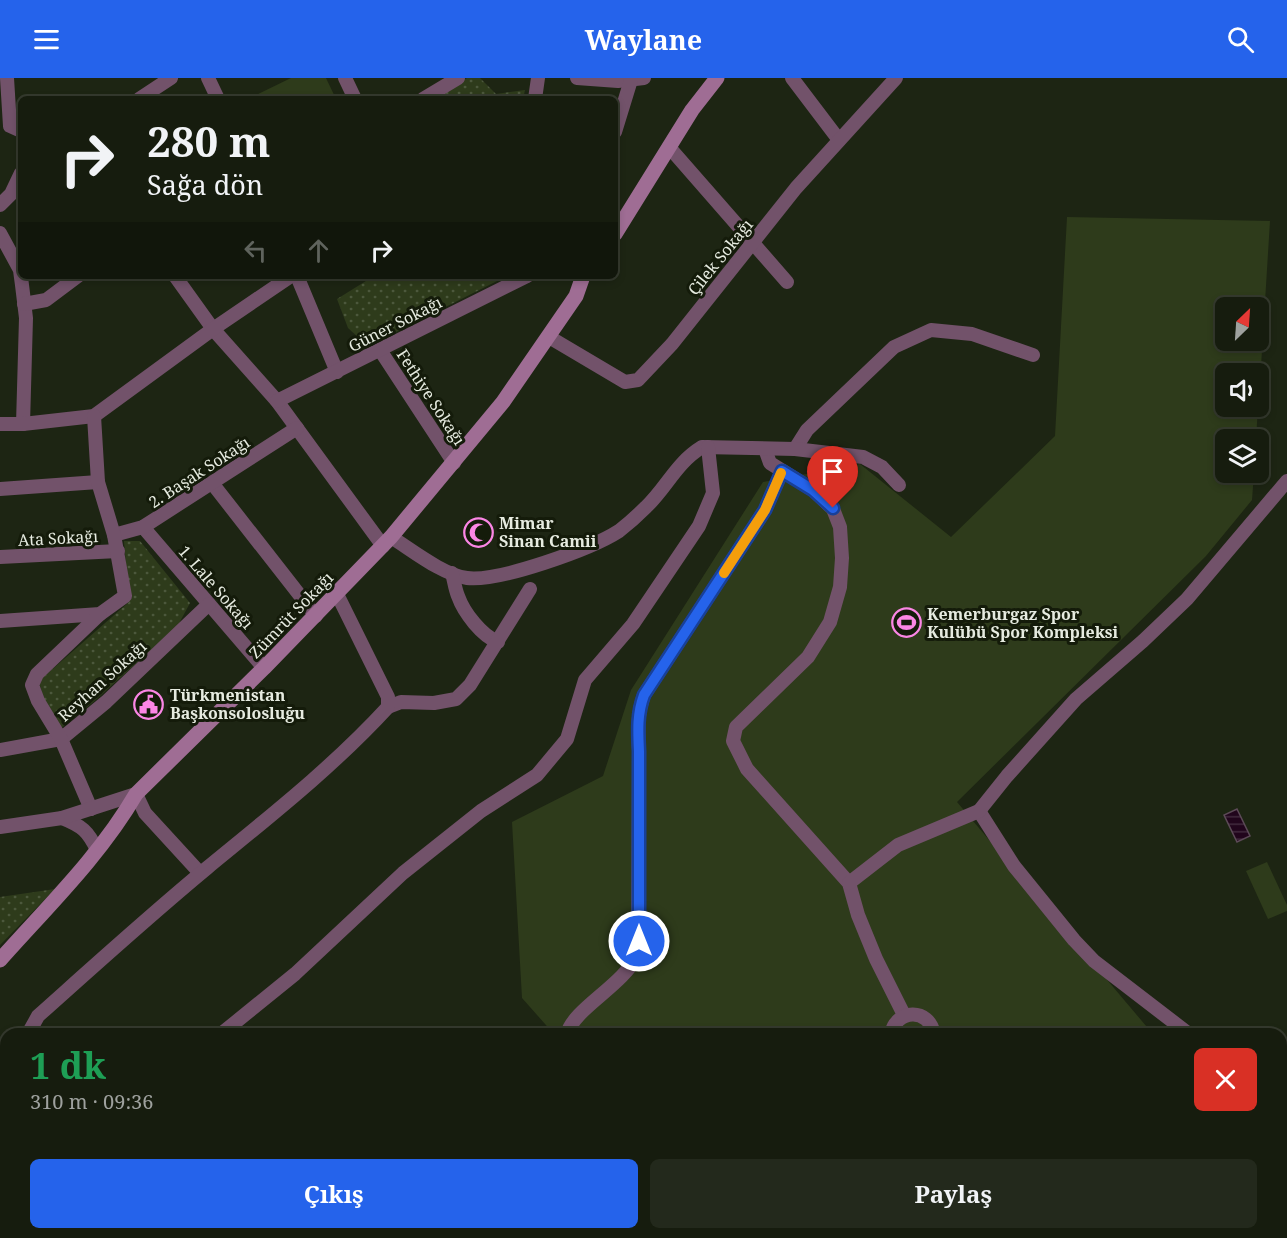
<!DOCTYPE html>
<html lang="tr">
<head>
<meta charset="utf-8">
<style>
  :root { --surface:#161c0e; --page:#23291c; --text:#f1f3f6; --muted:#9ea19e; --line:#353a2e; --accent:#2563eb }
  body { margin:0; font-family:"Noto Serif",serif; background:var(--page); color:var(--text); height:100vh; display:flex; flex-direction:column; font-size:22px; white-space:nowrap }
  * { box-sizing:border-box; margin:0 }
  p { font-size:20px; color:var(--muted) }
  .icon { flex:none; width:33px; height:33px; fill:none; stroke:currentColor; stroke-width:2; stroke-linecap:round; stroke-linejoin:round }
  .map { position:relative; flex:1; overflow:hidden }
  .drawer { position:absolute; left:0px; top:950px; width:1287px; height:212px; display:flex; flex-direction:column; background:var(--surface); border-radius:18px 18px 0 0; box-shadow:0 3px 9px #0003,0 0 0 2px var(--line) }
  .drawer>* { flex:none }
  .guide { position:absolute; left:18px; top:18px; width:600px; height:183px; border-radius:9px; box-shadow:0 3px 9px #0003,0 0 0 2px var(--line); background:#161c0e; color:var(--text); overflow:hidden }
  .needle { width:39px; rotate:25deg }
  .buttons { position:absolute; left:1215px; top:219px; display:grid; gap:12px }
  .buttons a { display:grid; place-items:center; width:54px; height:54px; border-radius:9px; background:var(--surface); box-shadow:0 3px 9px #0003,0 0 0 2px var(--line); font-size:30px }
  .pin { position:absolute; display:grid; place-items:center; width:51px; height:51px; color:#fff; margin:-62px -26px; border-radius:50% 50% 50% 0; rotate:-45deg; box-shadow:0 0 6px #0007 }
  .pin .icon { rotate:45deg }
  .me { position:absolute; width:66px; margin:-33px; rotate:0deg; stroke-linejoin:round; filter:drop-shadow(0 0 4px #0008) }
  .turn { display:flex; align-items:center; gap:21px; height:126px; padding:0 30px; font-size:27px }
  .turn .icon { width:78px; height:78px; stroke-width:2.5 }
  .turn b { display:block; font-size:42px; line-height:51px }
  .lanes { display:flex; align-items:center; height:57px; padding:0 30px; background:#0003; justify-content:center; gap:30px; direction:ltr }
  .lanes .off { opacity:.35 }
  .round { display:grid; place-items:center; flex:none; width:63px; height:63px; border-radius:9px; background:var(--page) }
  .summary { display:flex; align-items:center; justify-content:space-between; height:102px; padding:0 30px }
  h1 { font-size:36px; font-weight:700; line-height:45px; color:#1e9e55 }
  .action { display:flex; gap:12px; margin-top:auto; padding:12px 30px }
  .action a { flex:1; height:69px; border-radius:9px; background:var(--accent); color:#fff; font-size:24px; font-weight:700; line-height:69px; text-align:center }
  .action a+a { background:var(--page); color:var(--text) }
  header { display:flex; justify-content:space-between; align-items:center; height:78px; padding:0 30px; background:var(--accent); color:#fff; font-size:27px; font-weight:700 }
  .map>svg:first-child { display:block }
  .grass { fill:url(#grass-dots) }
  .pitch { fill:#2e3b1b; fill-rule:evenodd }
  .water { fill:url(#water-rules); stroke:#5c4a57; stroke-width:1.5 }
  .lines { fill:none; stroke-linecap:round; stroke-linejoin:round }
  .street { stroke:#72526a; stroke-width:14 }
  .secondary { stroke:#9f6d94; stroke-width:15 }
  .route-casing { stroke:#184099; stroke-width:15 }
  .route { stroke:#2563eb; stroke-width:10 }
  .slow { stroke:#f59e0b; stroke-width:10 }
  .labels { text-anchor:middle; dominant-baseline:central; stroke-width:6; stroke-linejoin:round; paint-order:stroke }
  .street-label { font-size:16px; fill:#e6ebe0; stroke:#141b0a }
  .poi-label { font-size:16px; font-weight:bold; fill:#e6ebe0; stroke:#141b0a; text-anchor:start }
</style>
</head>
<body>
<header><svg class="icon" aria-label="menu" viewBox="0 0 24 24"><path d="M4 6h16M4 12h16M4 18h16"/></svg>Waylane<svg class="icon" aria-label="search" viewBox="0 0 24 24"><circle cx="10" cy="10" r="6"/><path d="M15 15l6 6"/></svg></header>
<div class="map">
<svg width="1287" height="1160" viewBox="0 0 1287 1160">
  <defs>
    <pattern id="grass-dots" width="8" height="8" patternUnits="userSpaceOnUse" patternTransform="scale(1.5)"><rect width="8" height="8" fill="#2e3b1b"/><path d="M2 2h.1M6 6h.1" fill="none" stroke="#4c583c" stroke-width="1.8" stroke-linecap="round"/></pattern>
    <pattern id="water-rules" width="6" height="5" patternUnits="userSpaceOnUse" patternTransform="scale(1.5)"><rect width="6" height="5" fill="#21051c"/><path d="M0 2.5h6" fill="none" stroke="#412a3d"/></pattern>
  </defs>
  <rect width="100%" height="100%" fill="#1d2513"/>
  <g class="grass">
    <polygon points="467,0 480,0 496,16 525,12 523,21 433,21"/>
    <polygon points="374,198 507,198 368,268 348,250 337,221"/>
    <polygon points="124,463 140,463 190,525 177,549 92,625 61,650 44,623 39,603 129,524"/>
    <polygon points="55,811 0,867 0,819"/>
  </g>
  <g class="pitch">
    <polygon points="291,0 326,0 336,21 248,21"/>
    <path d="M1067 139 1270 143 1259 321 1258 296H1226V328L1258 329 1256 361 1226 362V394L1254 395 1252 422 1206 478 957 724 1152 955H553L522 920 512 744 603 698 631 612 763 404 860 386 951 459 1055 358ZM1226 230H1258V262H1226Z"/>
    <polygon points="1267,784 1287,827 1287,833 1268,841 1246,793"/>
  </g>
  <polygon class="water" points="1237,731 1250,758 1237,764 1224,737"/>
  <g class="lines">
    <g class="street">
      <polyline points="7,0 10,48 21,53"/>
      <polyline points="208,0 218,21"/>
      <polyline points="345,0 355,21"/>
      <polyline points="577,0 618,3 644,0"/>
      <polyline points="792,0 839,62"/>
      <polyline points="139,21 171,0"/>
      <polyline points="423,21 458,0"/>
      <polyline points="535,21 538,0"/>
      <polyline points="615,54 631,2"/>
      <polyline points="669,69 787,204"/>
      <polyline points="0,127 11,116 21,95"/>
      <polyline points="0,155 20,192 22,207 26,240 23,346"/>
      <polyline points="175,198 213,251 277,323 383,468"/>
      <polyline points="297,198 337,294"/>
      <polyline points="24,226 46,222 78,198"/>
      <polyline points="549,259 625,304 638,302 672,266 796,110 896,0"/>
      <polyline points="380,272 454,385"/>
      <polyline points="277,323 527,198"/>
      <polyline points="0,346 23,346 94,338 213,251 291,198"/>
      <polyline points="765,371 770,385 813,412 833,431 840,449 842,480 840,509 830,544 808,579 736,649 733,663 747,691 849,805 858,837 876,881 904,937"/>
      <polyline points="795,371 807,352 894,269 931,252 972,256 1033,277"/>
      <polyline points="212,405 316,538"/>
      <polyline points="0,411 98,404"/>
      <polyline points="143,449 264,590"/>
      <polyline points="114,457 143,449 297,350"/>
      <path d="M391 459C412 472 443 497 467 500 499 504 591 471 619 453 628 446 638 437 646 429 667 409 676 385 702 369L795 371 863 379 882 389 899 407"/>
      <polyline points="0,479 118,473"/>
      <path d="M452 495C454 502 455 511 458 518 464 535 482 558 498 564"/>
      <polyline points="0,543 100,536 125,518 114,457 98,404 94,338"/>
      <polyline points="388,629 401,624 434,625 456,621 470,607 530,511"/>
      <polyline points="0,672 61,661 106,624 209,526"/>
      <polyline points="91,731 61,661 38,623 32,607 37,596 100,536"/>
      <polyline points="979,733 1014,788 1074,862 1094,883 1189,956"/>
      <path d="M62 740C82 748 88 753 97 772"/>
      <polyline points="0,749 62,740 136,716 145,735 200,795"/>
      <polyline points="849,805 898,767 979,733 1007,698 1076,621 1143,563 1187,521 1287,403"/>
      <path d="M28 956 38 938C94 888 149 838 207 790 269 739 334 688 388 629V619L337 516"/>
      <polyline points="221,956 295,896 403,795 481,733 537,697 567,661 585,602 633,546 699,448 713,415 708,369"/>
      <path d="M567 956C574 930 623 908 638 876L639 673C638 653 637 636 644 617L765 432 782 393"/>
      <path d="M891 956C896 931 929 929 934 956"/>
      <polyline points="1281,975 1287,972"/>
      <polyline points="0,981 6,986"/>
      <polyline points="1281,997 1287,994"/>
      <polyline points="0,1007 6,996"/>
      <polyline points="401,1155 402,1160"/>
      <polyline points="741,1155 741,1160"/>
      <polyline points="84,1160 86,1155"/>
      <polyline points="982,1160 982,1155"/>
    </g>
    <g class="secondary">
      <polyline points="615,156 692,32 717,0"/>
      <path d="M0 882C47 829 100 778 136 716L264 590 391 459 503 324 576 218 583 198"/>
    </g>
  </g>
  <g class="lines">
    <defs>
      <path id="route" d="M639 863V673C638 653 637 636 644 617L765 432 782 393 813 412 833 430"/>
    </defs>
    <use href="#route" class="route-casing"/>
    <use href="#route" class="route"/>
    <polyline class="slow" points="724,495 765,432 781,395"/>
  </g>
  <defs>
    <symbol id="mosque-ring" viewBox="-11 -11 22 22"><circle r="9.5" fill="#141b0a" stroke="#fb86e5" stroke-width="1.5"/><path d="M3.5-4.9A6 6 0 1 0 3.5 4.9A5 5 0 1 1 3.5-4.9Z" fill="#fb86e5"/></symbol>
    <symbol id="stadium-ring" viewBox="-11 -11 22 22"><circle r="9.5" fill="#141b0a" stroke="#fb86e5" stroke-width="1.5"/><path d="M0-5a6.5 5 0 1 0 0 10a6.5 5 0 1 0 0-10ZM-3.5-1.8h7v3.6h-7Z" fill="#fb86e5"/></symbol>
    <symbol id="civic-ring" viewBox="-11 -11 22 22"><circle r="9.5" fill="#141b0a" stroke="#fb86e5" stroke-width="1.5"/><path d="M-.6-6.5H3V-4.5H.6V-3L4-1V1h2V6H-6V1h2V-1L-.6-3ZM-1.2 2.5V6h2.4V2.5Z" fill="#fb86e5"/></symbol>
  </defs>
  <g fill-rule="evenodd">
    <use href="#mosque-ring" x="462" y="438" width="33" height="33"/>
    <use href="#stadium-ring" x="890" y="528" width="33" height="33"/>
    <use href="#civic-ring" x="132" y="610" width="33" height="33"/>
  </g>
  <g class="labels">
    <g class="street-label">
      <text transform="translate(720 179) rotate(-51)">Çilek Sokağı</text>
      <text transform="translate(395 246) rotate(-27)">Güner Sokağı</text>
      <text transform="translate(431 319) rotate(57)">Fethiye Sokağı</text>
      <text transform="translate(199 394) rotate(-33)">2. Başak Sokağı</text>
      <text transform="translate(58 460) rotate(-3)">Ata Sokağı</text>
      <text transform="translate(216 509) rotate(49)">1. Lale Sokağı</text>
      <text transform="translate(291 537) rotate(-46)">Zümrüt Sokağı</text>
      <text transform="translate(102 603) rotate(-42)">Reyhan Sokağı</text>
    </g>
    <g class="poi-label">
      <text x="499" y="445">Mimar<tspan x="499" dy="18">Sinan Camii</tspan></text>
      <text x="927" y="536">Kemerburgaz Spor<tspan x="927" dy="18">Kulübü Spor Kompleksi</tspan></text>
      <text x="170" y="617">Türkmenistan<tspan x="170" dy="18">Başkonsolosluğu</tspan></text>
    </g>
  </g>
</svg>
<div class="buttons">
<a><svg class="needle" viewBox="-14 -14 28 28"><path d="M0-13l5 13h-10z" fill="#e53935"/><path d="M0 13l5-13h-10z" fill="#9ea19e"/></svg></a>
<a><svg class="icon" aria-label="sound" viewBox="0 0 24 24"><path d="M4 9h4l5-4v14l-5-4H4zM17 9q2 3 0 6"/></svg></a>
<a><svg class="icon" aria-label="layers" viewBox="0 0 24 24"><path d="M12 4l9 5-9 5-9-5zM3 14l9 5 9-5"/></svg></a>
</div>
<div class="pin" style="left:833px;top:430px;background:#d93025"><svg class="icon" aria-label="arrive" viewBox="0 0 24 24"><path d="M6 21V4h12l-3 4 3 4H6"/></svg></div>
<svg class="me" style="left:639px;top:863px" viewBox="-20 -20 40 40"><circle r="17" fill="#2563eb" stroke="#fff" stroke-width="3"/><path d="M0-11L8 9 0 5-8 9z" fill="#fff"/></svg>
<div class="guide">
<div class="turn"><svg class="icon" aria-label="right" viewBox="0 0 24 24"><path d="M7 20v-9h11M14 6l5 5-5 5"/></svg><div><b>280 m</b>Sağa dön</div></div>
<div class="lanes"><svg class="icon off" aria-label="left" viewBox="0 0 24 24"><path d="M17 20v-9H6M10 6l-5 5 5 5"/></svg><svg class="icon off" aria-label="ahead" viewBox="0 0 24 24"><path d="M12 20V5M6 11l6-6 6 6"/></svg><svg class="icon" aria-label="right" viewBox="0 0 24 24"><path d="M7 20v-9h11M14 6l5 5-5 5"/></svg></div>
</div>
<section class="drawer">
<div class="summary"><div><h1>1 dk</h1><p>310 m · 09:36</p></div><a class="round" style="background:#d93025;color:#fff"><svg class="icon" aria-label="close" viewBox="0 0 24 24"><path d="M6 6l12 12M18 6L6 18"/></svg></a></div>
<div class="action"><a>Çıkış</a><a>Paylaş</a></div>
</section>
</div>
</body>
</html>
